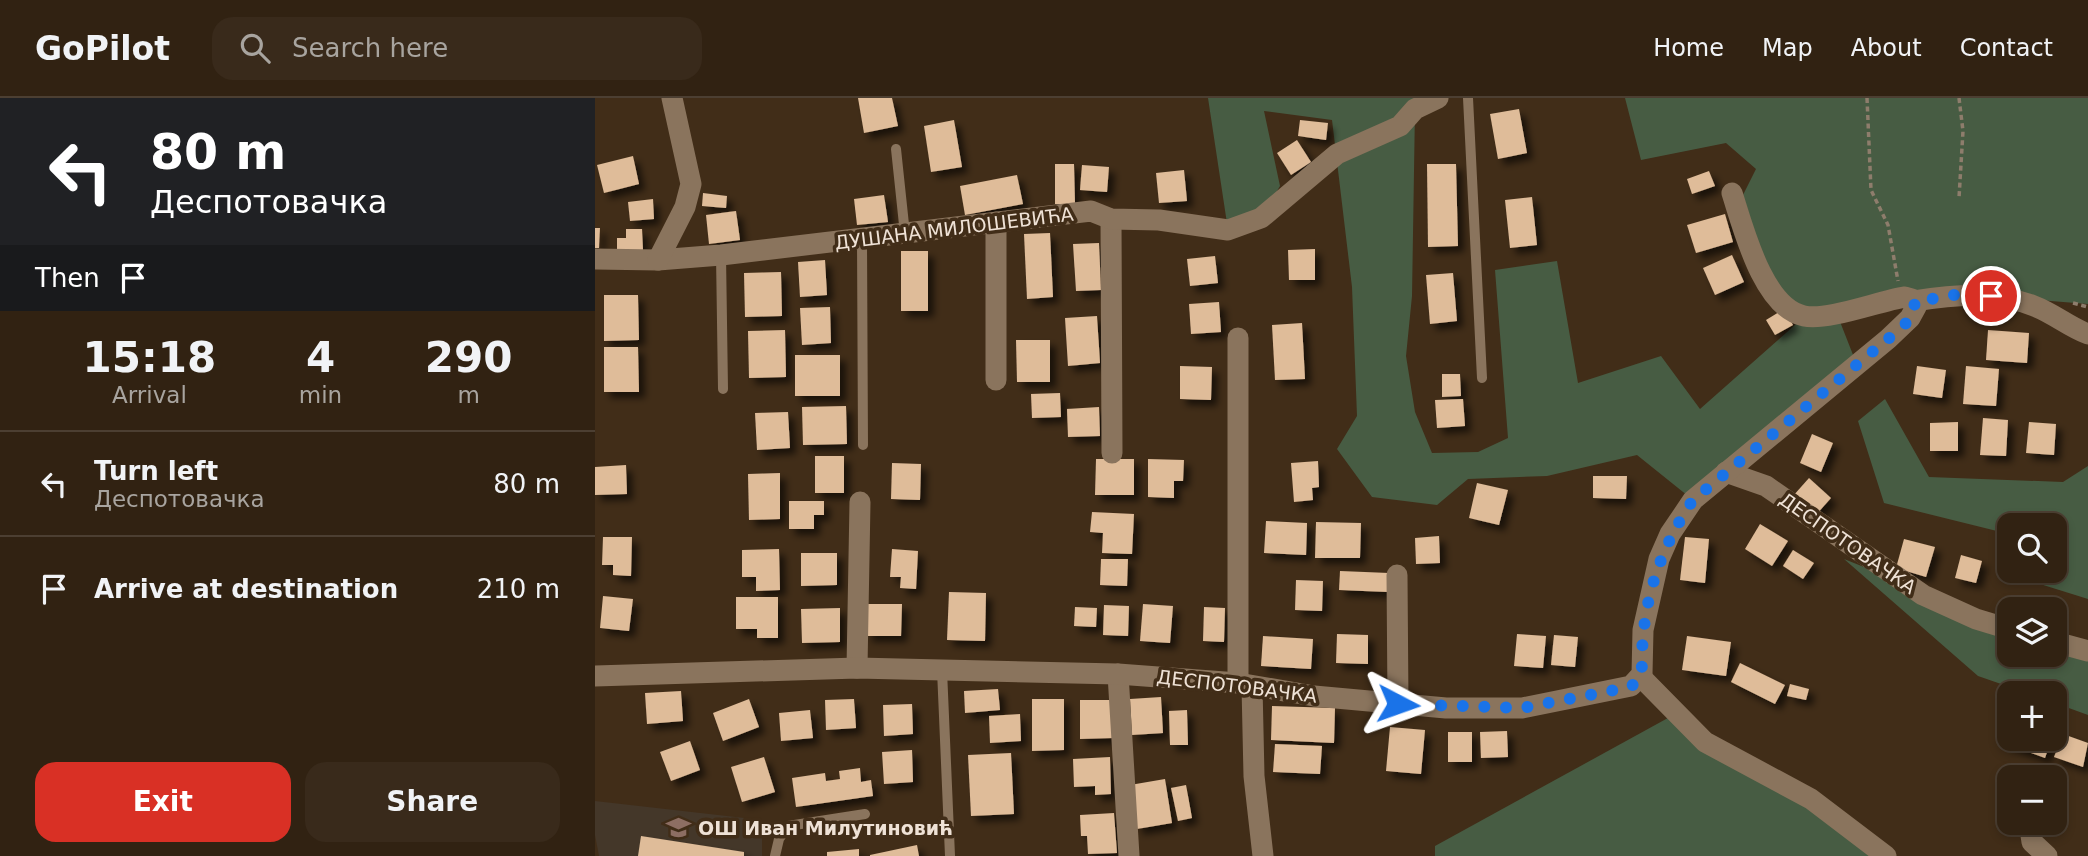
<!DOCTYPE html>
<html lang="en">
<head>
<meta charset="utf-8">
<style>
  :root { --surface:#312212; --page:#392a1b; --text:#f1f3f6; --muted:#a8a49f; --line:#4c3f32; --accent:#d93025 }
  body { margin:0; font-family:"DejaVu Sans",sans-serif; background:var(--page); color:var(--text); height:100vh; display:flex; flex-direction:column; font-size:26px; white-space:nowrap }
  * { box-sizing:border-box; margin:0 }
  p { font-size:23px; color:var(--muted) }
  .icon { flex:none; width:38px; height:38px; fill:none; stroke:currentColor; stroke-width:2; stroke-linecap:round; stroke-linejoin:round }
  .map { position:relative; flex:1; overflow:hidden }
  .panel { display:flex; flex-direction:column; background:var(--surface); width:595px }
  .panel>* { flex:none }
  .guide { background:#202124; color:#fff; overflow:hidden }
  .controls { position:absolute; left:1402px; top:415px; display:grid; gap:14px }
  .controls a { display:grid; place-items:center; width:70px; height:70px; border-radius:14px; background:var(--surface); box-shadow:0 4px 10px #0003,0 0 0 2px var(--line); font-size:35px }
  .pin { position:absolute; display:grid; place-items:center; width:60px; height:60px; color:#fff; margin:-30px; border:4px solid #fff; border-radius:50%; box-shadow:0 2px 7px #0007 }
  .me { position:absolute; width:77px; margin:-38px; rotate:94deg; stroke-linejoin:round; filter:drop-shadow(0 0 5px #0008) }
  .turn { display:flex; align-items:center; gap:24px; height:147px; padding:0 35px; font-size:32px }
  .turn .icon { width:91px; height:91px; stroke-width:2.5 }
  .turn b { display:block; font-size:49px; line-height:60px }
  .then { display:flex; align-items:center; height:66px; padding:0 35px; background:#0003; gap:14px; font-size:26px }
  .eta { display:flex; justify-content:space-evenly; align-items:center; height:119px; text-align:center }
  .eta b { font-size:42px; font-weight:700; line-height:49px }
  .primary-button { display:flex; gap:14px; margin-top:auto; padding:14px 35px }
  .primary-button a { flex:1; height:80px; border-radius:21px; background:var(--accent); color:#fff; font-size:28px; font-weight:700; line-height:80px; text-align:center }
  .primary-button a+a { background:var(--page); color:var(--text) }
  ul { padding:0; list-style:none }
  li { display:flex; align-items:center; gap:21px; height:105px; padding:0 35px; border-top:2px solid var(--line) }
  li div { flex:1 }
  li b { display:block; font-size:26px }
  li em { font-style:normal }
  header { display:flex; align-items:center; gap:42px; box-sizing:border-box; height:98px; padding:0 35px; background:var(--surface); border-bottom:2px solid var(--line) }
  header strong { font-size:33px }
  nav { display:flex; gap:38px; margin-inline-start:auto; font-size:24px }
  .search { width:490px; height:63px; background:var(--page); display:flex; align-items:center; gap:18px; box-sizing:border-box; padding:0 24px; border-radius:21px; color:var(--muted); font-size:26px }
  main { display:flex; flex:1; min-height:0 }
  .map>svg:first-child { display:block }
  .education { fill:#443729 }
  .green { fill:#475c43 }
  .building { fill:#dfbc99; filter:url(#shadow) }
  .lines { fill:none; stroke-linecap:round; stroke-linejoin:round }
  .path { stroke:#8e7d6c; stroke-width:3.5; stroke-dasharray:5 3.5; stroke-linecap:butt }
  .lane { stroke:#8a745d; stroke-width:10 }
  .street { stroke:#8a745d; stroke-width:21 }
  .route { stroke:#1a73e8; stroke-width:12; stroke-dasharray:0 21.6 }
  .labels { text-anchor:middle; dominant-baseline:central; stroke-width:7; stroke-linejoin:round; paint-order:stroke }
  .street-label { font-size:19px; fill:#efe2d6; stroke:#412d18 }
  .poi-label { font-size:19px; font-weight:bold; fill:#efe2d6; stroke:#412d18; text-anchor:start }
</style>
</head>
<body>
<header>
<strong>GoPilot</strong>
<div class="search"><svg class="icon" aria-label="search" viewBox="0 0 24 24"><circle cx="10" cy="10" r="6"/><path d="M15 15l6 6"/></svg>Search here</div>
<nav><a>Home</a><a>Map</a><a>About</a><a>Contact</a></nav>
</header>
<main>
<section class="panel">
<div class="guide">
<div class="turn"><svg class="icon" aria-label="left" viewBox="0 0 24 24"><path d="M17 20v-9H6M10 6l-5 5 5 5"/></svg><div><b>80 m</b>Деспотовачка</div></div>
<div class="then">Then<svg class="icon" aria-label="arrive" viewBox="0 0 24 24"><path d="M6 21V4h12l-3 4 3 4H6"/></svg></div>
</div>
<div class="eta">
<div><b>15:18</b><p>Arrival</p></div>
<div><b>4</b><p>min</p></div>
<div><b>290</b><p>m</p></div>
</div>
<ul>
<li><svg class="icon" aria-label="left" viewBox="0 0 24 24"><path d="M17 20v-9H6M10 6l-5 5 5 5"/></svg><div><b>Turn left</b><p>Деспотовачка</p></div><em>80 m</em></li>
<li><svg class="icon" aria-label="arrive" viewBox="0 0 24 24"><path d="M6 21V4h12l-3 4 3 4H6"/></svg><div><b>Arrive at destination</b></div><em>210 m</em></li>
</ul>
<div class="primary-button"><a>Exit</a><a>Share</a></div>
</section>
<div class="map">
<svg width="1493" height="758" viewBox="0 0 1493 758">
  <defs>
    <filter id="shadow"><feDropShadow dx="6" dy="6" stdDeviation="3.5" flood-color="#0009"/></filter>
  </defs>
  <rect width="100%" height="100%" fill="#412d18"/>
  <polygon class="education" points="0,703 167,722 167,758 4,758 0,737"/>
  <g class="green">
    <polygon points="613,0 831,0 820,11 817,198 811,258 820,314 837,355 883,354 913,340 900,172 962,163 983,285 1066,258 1105,311 1209,219 1178,195 1148,97 1161,71 1131,45 1046,62 1030,0 1493,0 1493,206 1396,198 1242,216 1262,267 1098,402 1042,357 952,378 873,381 842,407 777,399 742,351 762,318 757,189 737,22 669,13 685,88 666,120 633,132"/>
    <polygon points="1290,301 1334,379 1468,384 1493,368 1493,501 1416,477 1417,473 1460,472 1460,427 1414,427 1414,436 1289,405 1263,323"/>
    <polygon points="1249,461 1414,527 1414,556 1460,556 1460,542 1493,554 1493,617 1460,605 1460,595 1432,595 1383,578"/>
    <polygon points="1082,615 1291,758 840,758 840,748"/>
  </g>
  <g class="building">
    <polygon points="263,0 297,0 303,28 269,35"/>
    <polygon points="924,11 932,55 903,61 895,16"/>
    <polygon points="359,22 367,69 336,74 329,28"/>
    <polygon points="705,22 733,25 731,42 703,38"/>
    <polygon points="702,42 716,64 696,77 682,55"/>
    <polygon points="38,58 44,86 9,95 2,67"/>
    <polygon points="460,66 479,66 480,106 460,106"/>
    <polygon points="832,66 861,66 863,148 833,149"/>
    <polygon points="487,67 514,69 512,94 485,92"/>
    <polygon points="589,72 592,103 564,105 561,75"/>
    <polygon points="1114,73 1120,88 1097,96 1092,81"/>
    <polygon points="422,77 428,106 370,117 365,88"/>
    <polygon points="108,95 132,98 131,110 107,108"/>
    <polygon points="289,97 293,124 262,127 259,101"/>
    <polygon points="937,99 942,147 915,150 910,102"/>
    <polygon points="58,101 59,121 35,123 33,104"/>
    <polygon points="141,113 145,142 114,146 111,117"/>
    <polygon points="1130,116 1138,144 1101,155 1092,127"/>
    <polygon points="0,130 5,130 4,150 0,150"/>
    <polygon points="31,131 47,131 48,152 22,152 22,140 31,140"/>
    <polygon points="455,135 458,199 432,201 429,136"/>
    <polygon points="504,145 506,192 481,193 478,146"/>
    <polygon points="720,151 720,182 694,182 693,152"/>
    <rect x="306" y="153" width="27" height="60"/>
    <polygon points="1137,157 1149,184 1120,197 1108,170"/>
    <polygon points="620,158 623,185 595,188 592,161"/>
    <polygon points="230,162 232,197 205,199 203,164"/>
    <polygon points="186,174 187,218 150,219 149,175"/>
    <polygon points="858,175 862,223 835,226 831,177"/>
    <polygon points="9,197 43,197 44,242 9,243"/>
    <polygon points="624,204 626,234 596,236 594,206"/>
    <polygon points="235,209 236,245 207,247 205,210"/>
    <polygon points="1189,211 1198,227 1180,237 1171,222"/>
    <polygon points="502,218 505,265 473,268 470,220"/>
    <polygon points="707,225 710,281 680,282 677,227"/>
    <polygon points="190,232 191,279 154,280 153,233"/>
    <polygon points="1393,232 1434,235 1432,265 1391,262"/>
    <polygon points="421,242 455,242 455,284 422,284"/>
    <polygon points="9,249 43,249 44,294 9,294"/>
    <rect x="200" y="257" width="45" height="41"/>
    <polygon points="585,268 617,269 616,302 585,301"/>
    <polygon points="1322,268 1351,272 1347,300 1318,296"/>
    <polygon points="1371,268 1404,271 1401,308 1368,306"/>
    <polygon points="847,276 865,276 866,298 847,299"/>
    <polygon points="465,295 466,319 437,320 436,296"/>
    <polygon points="868,301 870,328 842,330 840,302"/>
    <polygon points="251,308 252,346 208,347 207,309"/>
    <polygon points="504,309 505,338 473,339 472,311"/>
    <polygon points="193,314 195,350 162,352 160,315"/>
    <polygon points="1388,320 1413,322 1411,358 1385,357"/>
    <polygon points="1363,324 1363,353 1335,353 1335,325"/>
    <polygon points="1434,324 1461,326 1459,357 1431,355"/>
    <polygon points="1217,336 1238,345 1226,374 1205,365"/>
    <rect x="220" y="358" width="29" height="37"/>
    <polygon points="501,361 539,361 539,397 500,397"/>
    <polygon points="553,361 589,362 588,383 579,383 579,400 553,399"/>
    <polygon points="723,363 724,389 717,390 718,402 699,404 696,365"/>
    <polygon points="297,365 326,366 325,402 296,401"/>
    <polygon points="31,367 32,396 0,397 0,369"/>
    <polygon points="185,375 185,421 154,422 153,376"/>
    <polygon points="998,378 1032,378 1031,401 998,400"/>
    <polygon points="1214,380 1236,400 1220,418 1198,398"/>
    <polygon points="882,385 913,392 904,427 874,420"/>
    <polygon points="194,403 229,403 229,417 219,417 219,431 194,431"/>
    <polygon points="497,414 539,416 537,456 507,455 508,435 495,434"/>
    <polygon points="671,423 712,425 711,457 669,455"/>
    <polygon points="721,424 766,425 765,460 720,460"/>
    <polygon points="1165,426 1193,443 1177,468 1150,451"/>
    <polygon points="844,438 845,465 821,466 820,440"/>
    <polygon points="8,439 37,439 36,478 18,477 18,467 7,467"/>
    <polygon points="1090,439 1114,441 1110,485 1085,482"/>
    <polygon points="1309,441 1340,449 1331,479 1301,470"/>
    <polygon points="184,451 185,492 161,493 161,479 147,479 147,452"/>
    <polygon points="297,451 323,453 321,491 305,490 306,479 295,479"/>
    <polygon points="1198,452 1219,465 1208,481 1188,468"/>
    <polygon points="206,455 242,455 242,487 206,488"/>
    <polygon points="1366,457 1387,463 1381,485 1360,480"/>
    <polygon points="506,461 533,461 532,488 505,487"/>
    <polygon points="745,473 794,475 793,494 744,492"/>
    <polygon points="701,482 728,483 727,513 700,512"/>
    <polygon points="354,494 391,495 390,543 352,542"/>
    <polygon points="8,498 38,501 34,533 5,530"/>
    <polygon points="141,499 183,499 183,540 162,540 162,531 141,531"/>
    <polygon points="271,506 307,506 306,538 271,538"/>
    <polygon points="548,506 578,508 575,545 545,543"/>
    <polygon points="509,507 534,508 533,538 508,537"/>
    <polygon points="480,509 502,510 501,529 479,528"/>
    <polygon points="609,509 630,510 629,544 608,543"/>
    <polygon points="245,510 245,544 207,545 206,511"/>
    <polygon points="742,536 773,537 773,566 741,565"/>
    <polygon points="922,536 951,538 948,570 919,568"/>
    <polygon points="959,537 983,539 980,569 956,567"/>
    <polygon points="668,538 718,541 716,571 666,568"/>
    <polygon points="1092,538 1136,544 1131,578 1087,572"/>
    <polygon points="1145,565 1190,587 1180,606 1136,584"/>
    <polygon points="1195,586 1214,591 1211,602 1192,598"/>
    <polygon points="403,591 405,612 370,615 369,593"/>
    <polygon points="86,593 88,623 52,626 50,595"/>
    <polygon points="566,599 568,635 537,637 535,601"/>
    <polygon points="154,601 164,629 128,643 118,615"/>
    <polygon points="259,601 261,630 231,632 230,602"/>
    <polygon points="437,601 469,601 469,652 437,653"/>
    <polygon points="485,602 518,602 518,640 485,641"/>
    <polygon points="317,606 318,636 289,638 288,607"/>
    <polygon points="677,608 740,610 739,645 676,642"/>
    <polygon points="215,612 218,640 186,643 184,615"/>
    <polygon points="592,612 593,647 575,647 574,613"/>
    <polygon points="425,616 426,643 395,645 394,618"/>
    <polygon points="795,629 830,632 826,676 791,673"/>
    <polygon points="1414,631 1414,640 1457,640 1450,660 1409,645"/>
    <polygon points="912,633 913,659 886,660 885,634"/>
    <rect x="853" y="634" width="24" height="30"/>
    <polygon points="1468,636 1493,645 1488,669 1459,659"/>
    <polygon points="95,643 105,672 76,683 65,654"/>
    <polygon points="680,646 727,648 725,676 678,674"/>
    <polygon points="317,652 318,684 289,686 287,654"/>
    <polygon points="416,655 419,716 376,718 373,657"/>
    <polygon points="169,659 180,694 147,704 136,669"/>
    <polygon points="515,659 516,696 500,697 500,688 479,689 478,661"/>
    <polygon points="265,670 266,684 276,682 278,698 201,709 197,680 230,675 231,683 245,681 244,673"/>
    <polygon points="570,681 577,725 542,731 535,687"/>
    <polygon points="591,687 597,720 583,723 576,690"/>
    <polygon points="519,715 522,755 493,756 492,738 486,738 485,717"/>
    <polygon points="46,738 149,754 149,758 43,758"/>
    <polygon points="322,747 324,758 275,758 275,757"/>
    <polygon points="264,751 264,758 232,758 232,754"/>
  </g>
  <g class="lines">
    <g class="path">
      <polyline points="1272,0 1276,92 1293,127 1303,183"/>
      <polyline points="1364,0 1368,33 1364,100"/>
      <polyline points="1478,205 1493,209"/>
    </g>
    <g class="lane">
      <polyline points="873,0 887,280"/>
      <polyline points="301,51 310,136"/>
      <polyline points="267,143 268,347"/>
      <polyline points="126,157 128,291"/>
      <polyline points="347,572 355,758"/>
      <polyline points="180,758 184,741 193,728 270,716"/>
    </g>
    <g class="street">
      <polyline points="516,121 517,355"/>
      <polyline points="0,161 63,162 126,157 496,113 516,121 564,122 633,132 666,120 742,56 805,28 820,11 843,0"/>
      <polyline points="63,162 90,109 96,86 77,0"/>
      <path d="M1319 203C1359 197 1400 193 1439 208 1458 215 1474 229 1493 236"/>
      <polyline points="401,282 401,124"/>
      <polyline points="1131,374 1171,388 1328,497 1381,521 1414,531"/>
      <polyline points="802,477 803,606"/>
      <polyline points="1460,544 1493,553"/>
      <polyline points="262,570 265,404"/>
      <polyline points="523,576 534,758"/>
      <path d="M0 578 262 570 523 576 643 585 719 598 851 610H927L1036 588 1047 576 1048 532 1064 461 1075 436 1098 402 1293 241 1315 220 1321 209 1317 201 1310 199C1284 203 1233 223 1209 218 1168 210 1148 129 1137 95"/>
      <polyline points="1046,579 1110,644 1216,701 1291,758"/>
      <polyline points="643,585 643,240"/>
      <polyline points="657,588 659,678 668,758"/>
      <polyline points="1434,724 1437,744 1452,758"/>
    </g>
  </g>
  <g class="lines">
    <path class="route" d="M803 606 927 610 1036 589 1047 576C1045 512 1062 455 1098 402L1293 241C1304 231 1323 219 1319 204L1358 197 1396 198"/>
  </g>
  <defs>
    <symbol id="school-bare" viewBox="-9 -9 18 18"><path d="M0-5L7-2L0 1L-7-2ZM-4 1L0 2.5L4 1V4Q0 6-4 4Z" fill="#8d6e63" stroke="#412d18" stroke-width="2.5" paint-order="stroke"/></symbol>
  </defs>
  <g fill-rule="evenodd">
    <use href="#school-bare" x="66" y="712" width="35" height="35"/>
  </g>
  <g class="labels">
    <g class="street-label">
      <text transform="translate(359 130) rotate(-7)">ДУШАНА МИЛОШЕВИЋА</text>
      <text transform="translate(1253 445) rotate(35)">ДЕСПОТОВАЧКА</text>
      <text transform="translate(642 588) rotate(7)">ДЕСПОТОВАЧКА</text>
    </g>
    <g class="poi-label">
      <text x="103" y="730">ОШ Иван Милутиновић</text>
    </g>
  </g>
</svg>
<div class="controls">
<a><svg class="icon" aria-label="search" viewBox="0 0 24 24"><circle cx="10" cy="10" r="6"/><path d="M15 15l6 6"/></svg></a>
<a><svg class="icon" aria-label="layers" viewBox="0 0 24 24"><path d="M12 4l9 5-9 5-9-5zM3 14l9 5 9-5"/></svg></a>
<a>+</a>
<a>−</a>
</div>
<div class="pin" style="left:1396px;top:198px;background:#d93025"><svg class="icon" aria-label="arrive" viewBox="0 0 24 24"><path d="M6 21V4h12l-3 4 3 4H6"/></svg></div>
<svg class="me" style="left:803px;top:606px" viewBox="-20 -20 40 40"><path d="M0-17L14 15 0 8-14 15z" fill="#1a73e8" stroke="#fff" stroke-width="4"/></svg>
</div>
</main>
</body>
</html>
